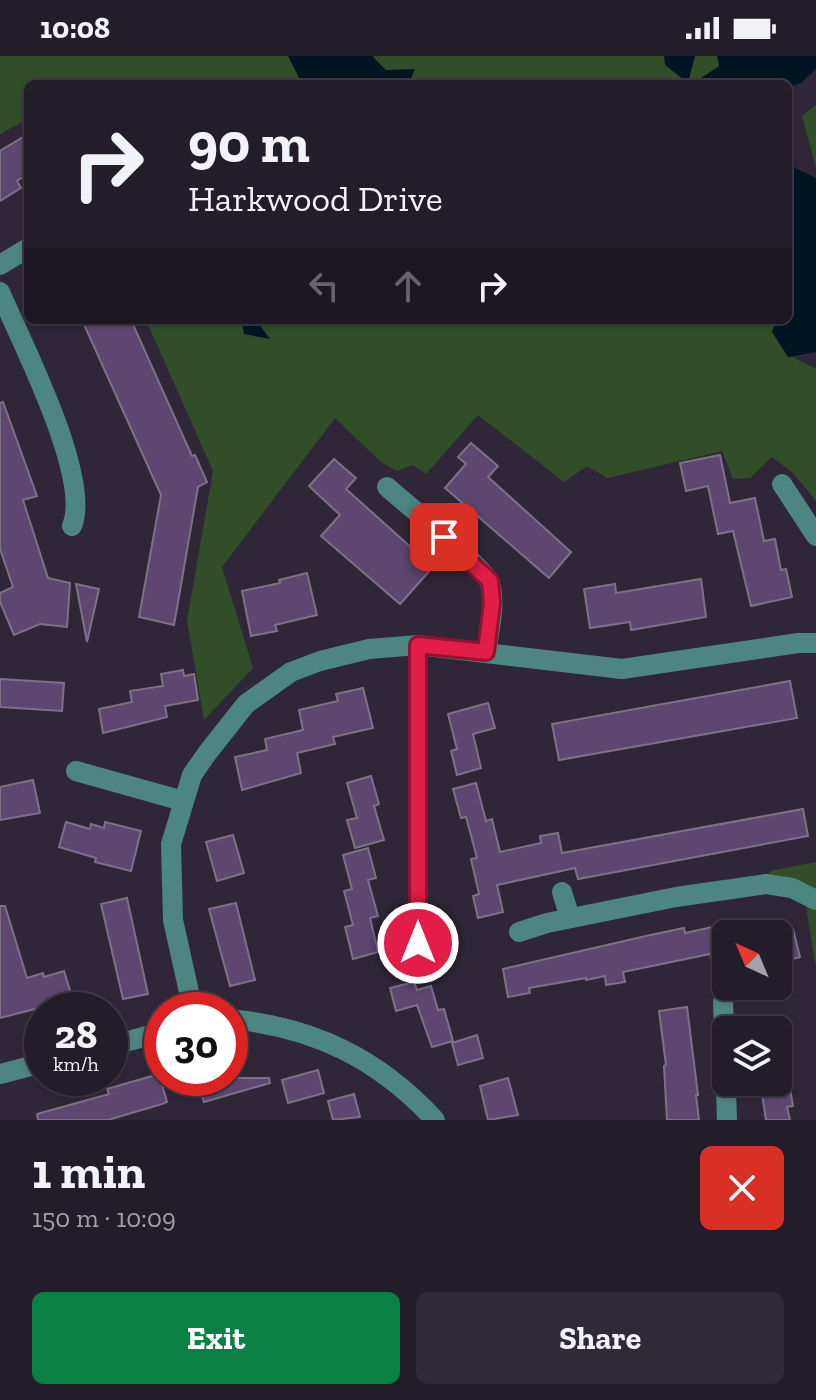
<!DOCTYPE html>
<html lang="en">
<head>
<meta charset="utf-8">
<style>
  :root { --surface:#231d29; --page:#2f2a35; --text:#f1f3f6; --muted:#a3a2a8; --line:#403b46; --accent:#0b8043 }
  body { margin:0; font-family:"Zilla Slab",serif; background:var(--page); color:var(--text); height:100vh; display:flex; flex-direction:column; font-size:30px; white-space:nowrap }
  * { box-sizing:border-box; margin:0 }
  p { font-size:26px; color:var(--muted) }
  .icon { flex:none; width:44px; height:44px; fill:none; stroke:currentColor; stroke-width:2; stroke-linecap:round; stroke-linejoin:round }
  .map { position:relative; height:1064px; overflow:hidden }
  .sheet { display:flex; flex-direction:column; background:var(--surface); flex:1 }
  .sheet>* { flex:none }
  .hud { position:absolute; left:24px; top:24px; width:768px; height:244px; border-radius:12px; box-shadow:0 2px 6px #0004,0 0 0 2px var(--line); background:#231d29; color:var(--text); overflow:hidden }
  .needle { width:52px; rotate:316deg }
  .tools { position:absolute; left:712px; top:864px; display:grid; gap:16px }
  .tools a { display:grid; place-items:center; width:80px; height:80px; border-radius:12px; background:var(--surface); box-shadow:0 2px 6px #0004,0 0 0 2px var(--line); font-size:40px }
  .speed { position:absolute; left:24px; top:936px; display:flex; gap:16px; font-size:40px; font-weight:700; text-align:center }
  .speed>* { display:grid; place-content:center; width:104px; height:104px; border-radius:50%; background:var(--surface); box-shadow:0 2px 6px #0004,0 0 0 2px var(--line); line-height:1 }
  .speed small { font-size:20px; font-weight:400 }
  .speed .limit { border:12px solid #d22; background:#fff; color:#111 }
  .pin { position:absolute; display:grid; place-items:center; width:68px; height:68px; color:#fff; margin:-34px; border-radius:16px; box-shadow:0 4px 12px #0006 }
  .me { position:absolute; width:88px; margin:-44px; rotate:0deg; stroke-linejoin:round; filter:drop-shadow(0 0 6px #0008) }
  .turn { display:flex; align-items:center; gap:28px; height:168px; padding:0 32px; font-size:36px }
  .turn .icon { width:104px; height:104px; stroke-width:2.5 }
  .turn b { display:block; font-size:56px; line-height:68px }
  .lanes { display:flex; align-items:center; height:76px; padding:0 32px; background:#0003; justify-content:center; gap:40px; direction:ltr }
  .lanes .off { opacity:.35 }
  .round { display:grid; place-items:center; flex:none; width:84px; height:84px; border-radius:12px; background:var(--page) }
  .headline { display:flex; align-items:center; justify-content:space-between; height:136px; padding:0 32px }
  h1 { font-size:48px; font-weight:700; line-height:60px }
  .button { display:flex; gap:16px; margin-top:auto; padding:16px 32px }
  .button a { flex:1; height:92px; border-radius:12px; background:var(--accent); color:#fff; font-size:32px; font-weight:700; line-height:92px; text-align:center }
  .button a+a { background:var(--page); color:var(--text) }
  .status { display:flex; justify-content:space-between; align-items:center; height:56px; padding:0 40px; background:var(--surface); direction:ltr }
  .status svg { height:22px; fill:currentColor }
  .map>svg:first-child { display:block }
  .green { fill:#314e29 }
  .water { fill:#001523 }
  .building { fill:#5d4771; stroke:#7c7285; stroke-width:2 }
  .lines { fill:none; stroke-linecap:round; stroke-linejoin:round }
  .minor { stroke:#4d8580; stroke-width:20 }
  .route-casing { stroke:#92132f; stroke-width:20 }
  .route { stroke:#e11d48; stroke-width:14 }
</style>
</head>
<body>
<div class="status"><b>10:08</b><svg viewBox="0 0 49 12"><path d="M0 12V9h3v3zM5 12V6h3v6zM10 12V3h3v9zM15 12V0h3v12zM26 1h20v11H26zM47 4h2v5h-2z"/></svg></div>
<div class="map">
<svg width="816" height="1064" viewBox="0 0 816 1064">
  <rect width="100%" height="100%" fill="#2f2737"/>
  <g class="green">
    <polygon points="0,0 292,0 316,28 28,28 28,63 0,78"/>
    <polygon points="374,0 731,0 725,28 366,28 376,16"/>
    <polygon points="816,49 816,112 802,60"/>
    <polygon points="801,240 785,297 816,313 816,445 793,417 772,401 750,422 733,423 722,395 608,422 587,410 564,426 478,359 426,418 413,409 397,415 381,406 335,362 222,511 253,612 204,664 187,565 213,415 146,264 788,264"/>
    <polygon points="816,806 816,907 815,907 804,838 766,828 770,815"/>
  </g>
  <g class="water">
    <polygon points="288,0 372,0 386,14 415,13 409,28 302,28"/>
    <polygon points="664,0 695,0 688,27 665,9"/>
    <polygon points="717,0 816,0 816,13 801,27 788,31 788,28 700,28 698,24 719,10"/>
    <polygon points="788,90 795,112 816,122 816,296 788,301 772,276 776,264 788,264"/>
    <polygon points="242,264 256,264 270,283 244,278"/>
  </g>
  <g class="building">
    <polygon points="28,78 28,118 17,125 21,132 0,145 0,95"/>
    <polygon points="82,264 131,264 192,400 195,399 207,426 198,431 174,569 139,561 161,439"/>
    <polygon points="3,346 37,440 23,444 48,522 70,527 67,571 40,568 14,579 0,546 0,537 13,531 0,493 0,347"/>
    <polygon points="471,387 498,410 488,421 571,496 549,522 445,432 466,408 458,401"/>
    <polygon points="720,399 730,447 755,442 764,485 775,483 781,514 786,513 792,541 751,550 733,475 718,478 708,430 686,435 680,407"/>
    <polygon points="334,403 356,422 346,433 433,511 400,548 321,480 340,459 309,430"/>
    <polygon points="307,517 317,559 275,569 277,575 251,580 242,535 280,527 279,524"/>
    <polygon points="701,523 706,561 631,574 630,566 590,572 584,533 615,528 616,537"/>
    <polygon points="76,528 99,533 87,586"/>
    <polygon points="183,614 184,620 194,618 198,644 165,650 167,661 103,677 99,653 132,646 130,635 163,630 161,618"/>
    <polygon points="0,623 64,627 62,655 0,651"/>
    <polygon points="790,625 797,662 559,704 552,668"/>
    <polygon points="363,632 373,672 333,681 335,688 297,697 301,717 242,734 235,701 267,694 265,683 303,674 299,654 338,645 336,638"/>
    <polygon points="488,647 495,672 473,678 481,712 457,719 451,695 457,693 448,658"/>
    <polygon points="371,720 379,748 374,750 384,784 355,792 347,764 357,762 347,727"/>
    <polygon points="33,724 40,757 0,764 0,731"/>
    <polygon points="476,727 486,765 492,763 500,796 541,787 540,780 558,777 562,797 803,753 808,780 578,823 575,812 497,829 503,856 478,862 473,840 479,838 471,803 477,802 466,761 461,762 453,733"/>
    <polygon points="66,766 90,773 91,768 104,772 105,766 141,775 131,815 95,806 96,802 59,791"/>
    <polygon points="233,779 244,817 217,825 206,786"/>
    <polygon points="368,792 376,822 368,824 378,860 370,862 378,896 353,903 345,871 353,869 344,835 352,833 343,799"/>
    <polygon points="127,842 148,938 123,943 101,848"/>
    <polygon points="236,847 255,924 230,930 209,853"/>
    <polygon points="0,850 5,850 27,922 43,917 44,921 64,915 76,954 42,954 41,957 39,952 0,962"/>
    <polygon points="726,868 726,931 717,932 710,898 623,916 625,926 606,929 605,920 586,924 586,922 529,932 530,937 508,941 503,913 646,880 684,872 685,877"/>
    <polygon points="793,873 800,901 778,907 778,878"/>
    <polygon points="414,926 417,934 431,930 438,954 444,953 453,985 432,991 417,949 396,955 390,932"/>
    <polygon points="687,951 698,1039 696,1039 699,1064 667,1064 664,1010 666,1009 659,955"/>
    <polygon points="477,979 483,1002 458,1009 452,987"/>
    <polygon points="318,1014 324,1037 288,1047 282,1024"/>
    <polygon points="159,1018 167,1046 162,1048 108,1064 38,1064 37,1058 109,1038 107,1033"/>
    <polygon points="197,1022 269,1022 270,1027 204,1046"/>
    <polygon points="508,1022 518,1059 488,1064 480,1030"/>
    <polygon points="789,1027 793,1050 787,1051 790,1064 766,1064 761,1032"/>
    <polygon points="354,1038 360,1061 333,1064 328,1045"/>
  </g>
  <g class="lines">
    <g class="minor">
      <polyline points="0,209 28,192"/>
      <path d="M0 236C21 285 92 422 72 470"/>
      <polyline points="782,428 816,480"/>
      <path d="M387 431C405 447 485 511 490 528 496 549 489 575 486 596"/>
      <polyline points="418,589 418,887"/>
      <polyline points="76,715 183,745"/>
      <polyline points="562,836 570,862"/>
      <polyline points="519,876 547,867 676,841 766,828 792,832 816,844"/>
      <polyline points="723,945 727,1064"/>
      <polyline points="193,954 173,864 171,788 192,719 208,696 246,648 291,616 320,605 369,593 418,589 622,613 798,587 816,587"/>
      <path d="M230 963C313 971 378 1002 435 1064"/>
      <polyline points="110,990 162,976"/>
      <polyline points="0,1018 42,1007"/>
    </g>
  </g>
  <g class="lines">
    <defs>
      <polyline id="route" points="418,887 418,589 486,596 492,547 490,525 444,481"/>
    </defs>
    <use href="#route" class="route-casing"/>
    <use href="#route" class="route"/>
  </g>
</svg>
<div class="tools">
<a><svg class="needle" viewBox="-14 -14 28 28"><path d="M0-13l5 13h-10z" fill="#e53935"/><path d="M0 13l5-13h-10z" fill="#a3a2a8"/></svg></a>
<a><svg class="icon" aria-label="layers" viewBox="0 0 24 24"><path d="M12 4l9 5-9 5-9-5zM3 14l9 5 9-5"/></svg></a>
</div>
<div class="speed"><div>28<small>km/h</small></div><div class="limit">30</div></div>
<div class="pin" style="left:444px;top:481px;background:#d93025"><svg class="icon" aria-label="arrive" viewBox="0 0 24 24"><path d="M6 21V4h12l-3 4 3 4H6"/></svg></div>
<svg class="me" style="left:418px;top:887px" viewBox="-20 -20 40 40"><circle r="17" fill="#e11d48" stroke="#fff" stroke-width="3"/><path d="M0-11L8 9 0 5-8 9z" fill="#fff"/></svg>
<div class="hud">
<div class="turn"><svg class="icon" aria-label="right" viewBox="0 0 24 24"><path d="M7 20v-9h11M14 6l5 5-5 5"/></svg><div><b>90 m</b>Harkwood Drive</div></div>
<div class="lanes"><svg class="icon off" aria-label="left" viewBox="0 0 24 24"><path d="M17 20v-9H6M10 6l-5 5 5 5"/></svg><svg class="icon off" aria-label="ahead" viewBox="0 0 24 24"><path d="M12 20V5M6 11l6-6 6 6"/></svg><svg class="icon" aria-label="right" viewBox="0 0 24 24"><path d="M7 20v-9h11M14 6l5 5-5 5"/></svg></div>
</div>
</div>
<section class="sheet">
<div class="headline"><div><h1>1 min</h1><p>150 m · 10:09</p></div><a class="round" style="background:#d93025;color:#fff"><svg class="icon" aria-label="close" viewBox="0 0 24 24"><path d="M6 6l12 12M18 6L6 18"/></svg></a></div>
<div class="button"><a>Exit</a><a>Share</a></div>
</section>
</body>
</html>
